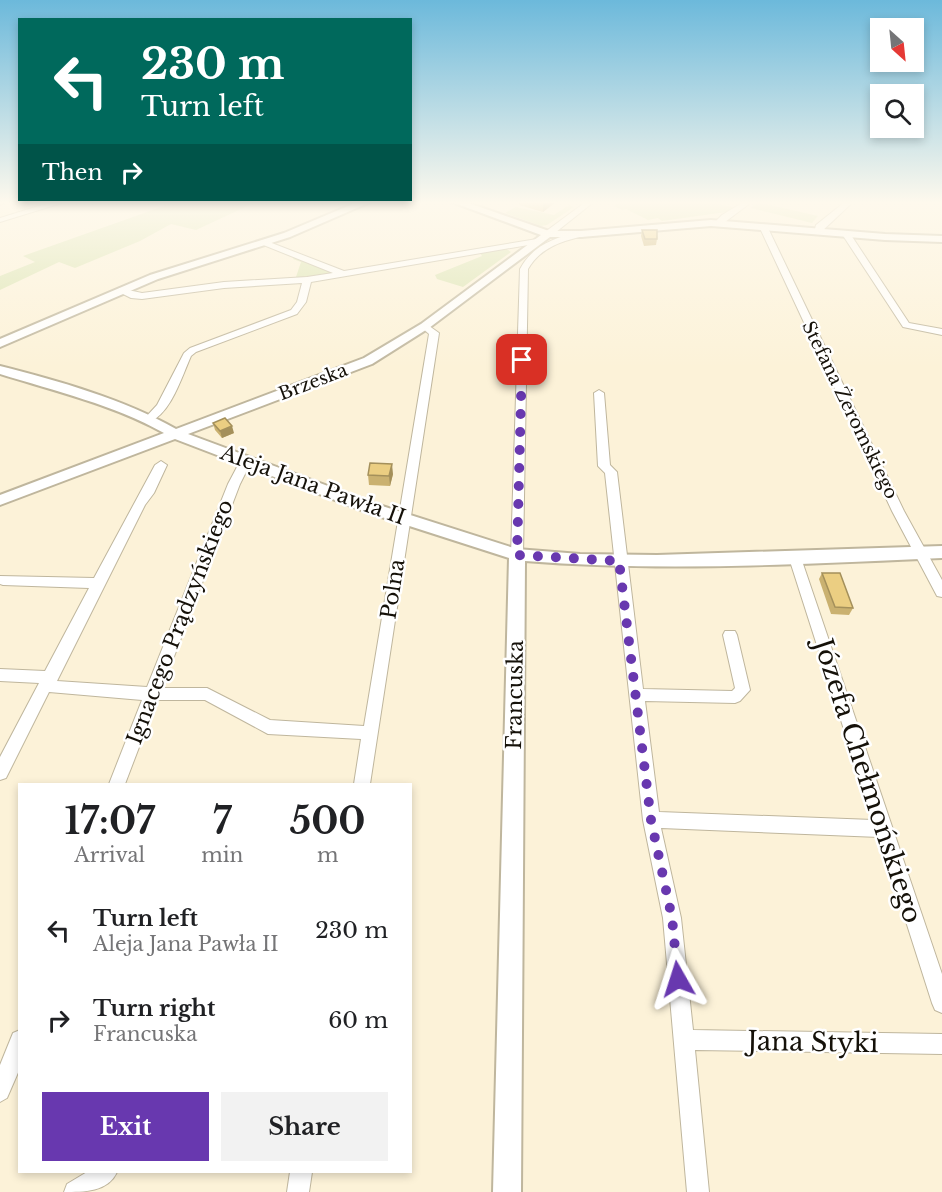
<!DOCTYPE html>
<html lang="en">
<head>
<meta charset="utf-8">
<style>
  :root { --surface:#fff; --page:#f2f2f2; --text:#202124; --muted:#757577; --accent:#6838af }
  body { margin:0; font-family:"Libre Baskerville",serif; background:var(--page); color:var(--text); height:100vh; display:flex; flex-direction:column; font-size:22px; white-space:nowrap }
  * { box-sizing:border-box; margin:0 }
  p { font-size:20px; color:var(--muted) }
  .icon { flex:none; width:33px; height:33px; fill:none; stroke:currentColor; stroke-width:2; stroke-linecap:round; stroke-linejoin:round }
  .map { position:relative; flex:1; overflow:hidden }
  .side { position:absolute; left:18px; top:783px; width:394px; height:390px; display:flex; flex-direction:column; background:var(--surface); border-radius:0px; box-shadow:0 3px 9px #0003 }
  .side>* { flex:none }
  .guide { position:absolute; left:18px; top:18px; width:394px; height:183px; border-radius:0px; box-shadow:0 3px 9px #0003; background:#00695c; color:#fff; overflow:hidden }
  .needle { width:39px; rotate:153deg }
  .controls { position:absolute; left:870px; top:18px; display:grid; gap:12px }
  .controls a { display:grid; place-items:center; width:54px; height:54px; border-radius:0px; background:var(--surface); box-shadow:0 3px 9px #0003; font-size:30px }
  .pin { position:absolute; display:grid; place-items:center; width:51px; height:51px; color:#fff; margin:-26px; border-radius:12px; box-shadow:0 3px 9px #0006 }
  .me { position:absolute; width:66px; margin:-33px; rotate:354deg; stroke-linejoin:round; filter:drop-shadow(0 0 4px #0008) }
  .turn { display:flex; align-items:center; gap:21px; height:126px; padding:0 24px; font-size:27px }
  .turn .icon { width:78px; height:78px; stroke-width:2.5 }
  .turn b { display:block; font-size:42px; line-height:51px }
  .then { display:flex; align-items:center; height:57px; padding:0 24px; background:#0003; gap:12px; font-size:22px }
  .eta { display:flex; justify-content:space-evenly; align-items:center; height:102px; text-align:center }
  .eta b { font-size:36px; font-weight:700; line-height:42px }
  .button { display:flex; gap:12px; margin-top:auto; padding:12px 24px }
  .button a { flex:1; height:69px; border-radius:0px; background:var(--accent); color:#fff; font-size:24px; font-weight:700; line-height:69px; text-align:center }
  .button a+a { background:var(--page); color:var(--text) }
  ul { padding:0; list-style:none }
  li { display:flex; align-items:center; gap:18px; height:90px; padding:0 24px }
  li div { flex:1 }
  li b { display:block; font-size:22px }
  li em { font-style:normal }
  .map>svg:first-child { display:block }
  .green { fill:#d9e3af }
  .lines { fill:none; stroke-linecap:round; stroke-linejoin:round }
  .minor-casing { stroke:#bfb69d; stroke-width:2 }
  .tertiary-casing { stroke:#bfb69d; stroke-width:4 }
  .minor { fill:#fff; fill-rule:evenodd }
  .tertiary { fill:#fff; fill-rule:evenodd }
  .wall { fill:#cab170 }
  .shaded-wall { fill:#a4905b }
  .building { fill:#ebce82; stroke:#a4905b; stroke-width:1.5 }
  .route { stroke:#6838af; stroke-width:10; stroke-dasharray:0 18 }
  .labels { text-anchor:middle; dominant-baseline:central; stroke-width:5; stroke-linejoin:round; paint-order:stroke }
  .far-street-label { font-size:18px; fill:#151109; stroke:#fff }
  .street-label { font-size:21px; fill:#151109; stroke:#fff }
  .near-street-label { font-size:26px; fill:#151109; stroke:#fff }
</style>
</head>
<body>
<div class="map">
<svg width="942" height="1192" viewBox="0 0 942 1192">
  <rect width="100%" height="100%" fill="#fcf2d8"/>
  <g class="green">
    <polygon points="178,201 258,201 196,230 171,224 140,241 75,268 59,262 0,290 0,276 35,262 23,256"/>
    <polygon points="620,201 708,201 735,208 726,212 662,221 658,218 648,220 626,209 622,210 614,206"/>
    <polygon points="757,202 818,216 812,223 751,208"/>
    <polygon points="569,205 574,207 547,225 541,226 505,213 516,207 554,215"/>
    <polygon points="505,248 511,252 463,287 437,279 435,275 482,256 480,253"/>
    <polygon points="294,257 338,273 292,279 296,277 301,262 293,259"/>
  </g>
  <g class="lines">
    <defs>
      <g id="minor">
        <polygon points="0,201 7,201 0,205"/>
        <polygon points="55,201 68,201 0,222 0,218"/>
        <polygon points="587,201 595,201 551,236 545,236 545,232"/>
        <polygon points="745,201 753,201 721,225 715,225 714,223 722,215"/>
        <polygon points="846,201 854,201 820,233 814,233 816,225"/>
        <polygon points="760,224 767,226 904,511 942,580 942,597 937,596 892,511 759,226"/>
        <path d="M581 232H584V236C561 241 540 248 528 269L523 555 517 560 511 555 520 269C533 245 555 237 581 232Z"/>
        <polygon points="843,232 849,232 909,323 942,329 942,335 903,327 842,234"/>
        <path d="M537 239 541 241 540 243 311 282 306 302 297 314 196 352 191 356C182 376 171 414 149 422L144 419 157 405 184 353 190 348 291 310 297 302 302 283 224 288 142 299 131 298 119 292V288L142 293 224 282 307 277 333 273 261 244 260 242 264 240 344 271Z"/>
        <polygon points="425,323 439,333 370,784 354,784 361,739 268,734 205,700 157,700 125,784 109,784 142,700 49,692 6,778 0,780 0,757 39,683 0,681 0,669 45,671 89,588 3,585 0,584 0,576 94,578 155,465 161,461 167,465 154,493 145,505 57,681 147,687 228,484 237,467 249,458 255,462 246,472 240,484 162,688 207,688 270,720 364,726 429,334 420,326"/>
        <polygon points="599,390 604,393 610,465 617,472 643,689 732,691 735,688 723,635 725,631 735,631 737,635 750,690 740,701 735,703 645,701 659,812 873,820 789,558 790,555 800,555 942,974 942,1013 935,1010 932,1003 879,837 661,828 681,918 693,1030 942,1034 942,1054 695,1050 709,1192 687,1192 663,918 643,820 605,473 598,466 594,393"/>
        <polygon points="20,1030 20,1068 7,1098 0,1102 0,1065 13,1033"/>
        <path d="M87 1172H117C108 1192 84 1192 64 1192L67 1184Z"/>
        <polygon points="290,1172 312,1172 309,1192 287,1192"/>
      </g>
      <g id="tertiary">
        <polygon points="360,201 373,201 290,237 158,279 0,347 0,339 150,275 284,233"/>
        <path d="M449 201H463L549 231H581L711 220 885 234 942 236V242L885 240 711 226 581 237H550L429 328 372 364 188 434 379 505 517 549 580 554 657 555 942 546V558C803 564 663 572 525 561L521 1192H493L509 558 369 513 175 439 0 505V495L164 433C114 405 55 391 0 374V366C59 381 123 399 176 429L364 358 421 324 541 235Z"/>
      </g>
    </defs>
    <use href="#minor" class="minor-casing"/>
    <use href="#tertiary" class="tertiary-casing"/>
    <use href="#minor" class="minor"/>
    <use href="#tertiary" class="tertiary"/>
  </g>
  <g class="wall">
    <polygon points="518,201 557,201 543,212 519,205 519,202"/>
    <polygon points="642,230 657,239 656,245 644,246 641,236"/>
    <polygon points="213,423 234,433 222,438 215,430"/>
    <polygon points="393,474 390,486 369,485 368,475"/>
    <polygon points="822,573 853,608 849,615 831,614 819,579"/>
  </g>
  <g class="shaded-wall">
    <polygon points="543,201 557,201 543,212"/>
    <polygon points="232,426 234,433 222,438 220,431"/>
    <polygon points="392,464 393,474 390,486 389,476"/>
  </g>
  <g class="building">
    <polygon points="642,230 657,230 657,239 645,239"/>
    <polygon points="225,418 232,426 220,431 213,423"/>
    <polygon points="370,463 392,464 389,476 368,475"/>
    <polygon points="822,573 840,573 853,608 835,607"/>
  </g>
  <linearGradient id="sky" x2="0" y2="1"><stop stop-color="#6cb9db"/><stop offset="0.55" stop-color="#fef9ed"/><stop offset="1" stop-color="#fef9ed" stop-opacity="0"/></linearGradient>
  <rect width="942" height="368" fill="url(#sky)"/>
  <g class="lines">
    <polyline class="route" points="522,360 517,555 619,561 651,820 672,918 678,979"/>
  </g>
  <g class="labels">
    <g class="far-street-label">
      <text transform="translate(313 382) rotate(-21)">Brzeska</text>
      <text transform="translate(850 410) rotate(64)">Stefana Żeromskiego</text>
    </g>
    <g class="street-label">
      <text transform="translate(313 485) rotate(20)">Aleja Jana Pawła II</text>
      <text transform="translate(393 589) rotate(-81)">Polna</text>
      <text transform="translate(180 622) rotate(-69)">Ignacego Prądzyńskiego</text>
      <text transform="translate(515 695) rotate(-89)">Francuska</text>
    </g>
    <g class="near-street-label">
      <text transform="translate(868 781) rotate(72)">Józefa Chełmońskiego</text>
      <text transform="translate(813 1042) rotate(1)">Jana Styki</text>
    </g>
  </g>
</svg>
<div class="controls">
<a><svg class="needle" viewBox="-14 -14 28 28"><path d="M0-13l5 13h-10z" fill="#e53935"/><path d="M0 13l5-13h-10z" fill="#757577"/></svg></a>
<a><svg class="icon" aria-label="search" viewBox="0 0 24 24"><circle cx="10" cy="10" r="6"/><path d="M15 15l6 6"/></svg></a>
</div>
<div class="pin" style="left:522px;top:360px;background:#d93025"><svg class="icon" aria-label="arrive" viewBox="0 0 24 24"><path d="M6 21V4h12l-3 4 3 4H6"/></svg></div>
<svg class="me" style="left:678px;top:979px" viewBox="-20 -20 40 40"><path d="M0-17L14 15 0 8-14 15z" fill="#6838af" stroke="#fff" stroke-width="4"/></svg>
<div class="guide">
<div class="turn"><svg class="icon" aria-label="left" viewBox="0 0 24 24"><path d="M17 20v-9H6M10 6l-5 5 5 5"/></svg><div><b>230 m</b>Turn left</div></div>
<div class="then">Then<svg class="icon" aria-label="right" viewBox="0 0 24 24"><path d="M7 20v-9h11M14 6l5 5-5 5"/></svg></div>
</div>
<section class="side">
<div class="eta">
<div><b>17:07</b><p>Arrival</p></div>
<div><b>7</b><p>min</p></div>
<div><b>500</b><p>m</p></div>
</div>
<ul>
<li><svg class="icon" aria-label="left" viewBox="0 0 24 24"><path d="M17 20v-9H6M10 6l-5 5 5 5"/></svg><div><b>Turn left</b><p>Aleja Jana Pawła II</p></div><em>230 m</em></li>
<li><svg class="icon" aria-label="right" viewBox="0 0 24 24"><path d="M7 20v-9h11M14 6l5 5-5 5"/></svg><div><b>Turn right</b><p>Francuska</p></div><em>60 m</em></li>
</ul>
<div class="button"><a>Exit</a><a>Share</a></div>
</section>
</div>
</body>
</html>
